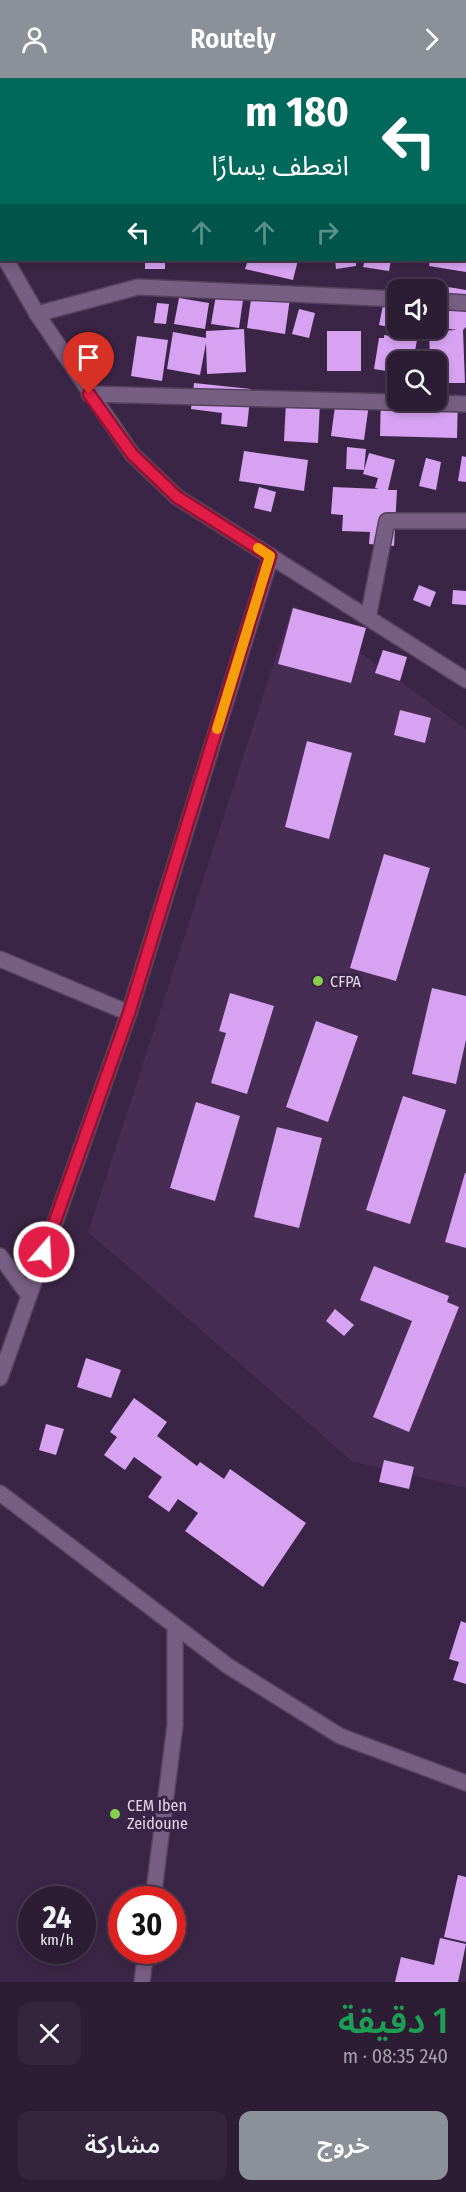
<!DOCTYPE html>
<html lang="ar">
<head>
<meta charset="utf-8">
<style>
  :root { --surface:#2c1c34; --page:#34253c; --text:#f1f3f6; --muted:#a6a1ac; --line:#483a4f; --accent:#8c9099 }
  body { margin:0; font-family:"Fira Sans Condensed","Noto Sans Arabic",sans-serif; background:var(--page); color:var(--text); direction:rtl; height:100vh; display:flex; flex-direction:column; font-size:22px; white-space:nowrap }
  * { box-sizing:border-box; margin:0 }
  p { font-size:20px; color:var(--muted) }
  .icon { flex:none; width:33px; height:33px; fill:none; stroke:currentColor; stroke-width:2; stroke-linecap:round; stroke-linejoin:round }
  .map { position:relative; height:1904px; overflow:hidden; direction:ltr }
  .drawer { display:flex; flex-direction:column; background:var(--surface); flex:1 }
  .drawer>* { flex:none }
  .top-card { position:absolute; left:0px; top:0px; width:466px; height:183px; box-shadow:0 3px 9px #0003,0 0 0 2px var(--line); direction:rtl; background:#00695c; color:#fff; overflow:hidden }
  .fabs { position:absolute; left:387px; top:201px; display:grid; gap:12px }
  .fabs a { display:grid; place-items:center; width:60px; height:60px; border-radius:12px; background:var(--surface); box-shadow:0 3px 9px #0003,0 0 0 2px var(--line); font-size:30px }
  .speed { position:absolute; left:18px; top:1808px; display:flex; gap:12px; font-size:30px; font-weight:700; text-align:center }
  .speed>* { display:grid; place-content:center; width:78px; height:78px; border-radius:50%; background:var(--surface); box-shadow:0 3px 9px #0003,0 0 0 2px var(--line); line-height:1 }
  .speed small { font-size:15px; font-weight:400 }
  .speed .limit { border:9px solid #d22; background:#fff; color:#111 }
  .pin { position:absolute; display:grid; place-items:center; width:51px; height:51px; color:#fff; margin:-62px -26px; border-radius:50% 50% 50% 0; rotate:-45deg; box-shadow:0 0 6px #0007 }
  .pin .icon { rotate:45deg }
  .me { position:absolute; width:66px; margin:-33px; rotate:19deg; stroke-linejoin:round; filter:drop-shadow(0 0 4px #0008) }
  .turn { display:flex; align-items:center; gap:21px; height:126px; padding:0 18px; font-size:27px }
  .turn .icon { width:78px; height:78px; stroke-width:2.5 }
  .turn b { display:block; font-size:42px; line-height:51px }
  .lanes { display:flex; align-items:center; height:57px; padding:0 18px; background:#0003; justify-content:center; gap:30px; direction:ltr }
  .lanes .off { opacity:.35 }
  .round { display:grid; place-items:center; flex:none; width:63px; height:63px; border-radius:12px; background:var(--page) }
  .headline { display:flex; align-items:center; justify-content:space-between; height:102px; padding:0 18px }
  h1 { font-size:36px; font-weight:600; line-height:45px; color:#1e9e55 }
  .button { display:flex; gap:12px; margin-top:auto; padding:12px 18px }
  .button a { flex:1; height:69px; border-radius:12px; background:var(--accent); color:#fff; font-size:24px; font-weight:600; line-height:69px; text-align:center }
  .button a+a { background:var(--page); color:var(--text) }
  header { display:flex; justify-content:space-between; align-items:center; height:78px; padding:0 18px; background:var(--accent); color:#fff; font-size:27px; font-weight:600 }
  .map>svg:first-child { display:block }
  .built { fill:#472c53 }
  .building { fill:#d6a2f1 }
  .lines { fill:none; stroke-linecap:round; stroke-linejoin:round }
  .minor-casing { stroke:#54415d; stroke-width:18 }
  .minor { stroke:#775e83; stroke-width:15 }
  .route-casing { stroke:#92132f; stroke-width:15 }
  .route { stroke:#e11d48; stroke-width:10 }
  .slow { stroke:#f59e0b; stroke-width:10 }
  .poi-dot { fill:#85cf4c; stroke:#3b2546; stroke-width:2 }
  .labels { text-anchor:middle; dominant-baseline:central; stroke-width:6; stroke-linejoin:round; paint-order:stroke }
  .poi-label { font-size:16px; fill:#e2d4e9; stroke:#3b2546; text-anchor:start }
</style>
</head>
<body>
<header><svg class="icon" aria-label="forward" viewBox="0 0 24 24"><path d="M9 5l7 7-7 7"/></svg>Routely<svg class="icon" aria-label="person" viewBox="0 0 24 24"><circle cx="12" cy="8" r="4"/><path d="M4 21q1-7 8-7t8 7"/></svg></header>
<div class="map">
<svg width="466" height="1904" viewBox="0 0 466 1904">
  <rect width="100%" height="100%" fill="#3b2546"/>
  <polygon class="built" points="293,526 466,651 466,1410 353,1384 88,1154"/>
  <g class="building">
    <rect x="145" y="182" width="20" height="9"/>
    <polygon points="248,182 298,182 293,202 245,191"/>
    <polygon points="335,182 356,182 356,188 336,191"/>
    <polygon points="365,182 391,182 389,193 363,189"/>
    <polygon points="430,182 466,182 466,194 429,188"/>
    <polygon points="253,207 291,213 285,256 247,250"/>
    <polygon points="436,207 466,212 466,249 463,252 465,305 445,305 444,280 430,281 429,253 457,252 436,249"/>
    <polygon points="216,217 243,222 239,250 211,246"/>
    <polygon points="179,220 209,225 205,251 174,246"/>
    <polygon points="157,225 169,226 166,246 154,245"/>
    <polygon points="383,227 398,230 398,251 379,247"/>
    <polygon points="299,231 315,235 309,260 292,256"/>
    <polygon points="244,251 246,294 207,296 206,265 200,297 167,291 173,254 206,260 206,253"/>
    <rect x="327" y="253" width="34" height="40"/>
    <polygon points="384,257 417,262 413,284 398,284 398,295 374,291 379,260 384,260"/>
    <polygon points="137,258 168,262 162,303 131,298"/>
    <polygon points="194,305 251,311 247,349 221,346 222,335 191,331"/>
    <polygon points="381,316 458,318 457,360 380,358"/>
    <polygon points="336,321 369,326 364,362 331,358"/>
    <polygon points="286,323 320,324 318,365 284,363"/>
    <polygon points="347,369 366,371 364,392 346,391"/>
    <polygon points="244,373 308,382 304,413 239,403"/>
    <polygon points="369,375 395,382 388,412 397,412 394,468 369,466 370,454 342,453 343,437 331,436 333,409 379,411 375,410 378,400 363,396"/>
    <polygon points="462,378 466,379 466,404 458,403"/>
    <polygon points="426,380 441,384 436,412 419,408"/>
    <polygon points="259,409 276,414 271,434 254,430"/>
    <polygon points="419,507 436,514 430,529 413,522"/>
    <polygon points="453,512 466,513 466,527 452,526"/>
    <polygon points="293,530 366,550 351,605 278,586"/>
    <polygon points="383,572 407,579 400,603 375,595"/>
    <polygon points="400,632 431,640 425,665 394,657"/>
    <polygon points="307,663 352,675 329,761 285,749"/>
    <polygon points="384,776 430,790 396,903 350,890"/>
    <polygon points="432,910 466,918 466,962 456,1006 412,996"/>
    <polygon points="230,915 274,928 247,1016 211,1005 226,955 219,953"/>
    <polygon points="316,943 358,958 328,1044 286,1029"/>
    <polygon points="403,1018 446,1032 410,1146 366,1132"/>
    <polygon points="196,1024 240,1038 215,1123 170,1110"/>
    <polygon points="277,1049 322,1060 299,1150 254,1139"/>
    <polygon points="465,1095 466,1095 466,1170 445,1164"/>
    <polygon points="374,1188 449,1218 447,1224 459,1229 409,1354 373,1339 412,1243 360,1222"/>
    <polygon points="335,1231 354,1247 344,1258 326,1243"/>
    <polygon points="86,1280 121,1292 111,1320 77,1309"/>
    <polygon points="134,1320 167,1344 157,1358 197,1388 200,1384 224,1401 230,1391 306,1445 263,1509 185,1453 198,1435 178,1421 169,1434 148,1419 162,1399 134,1379 125,1392 104,1377 117,1359 110,1354"/>
    <polygon points="46,1346 64,1351 56,1377 39,1372"/>
    <polygon points="384,1382 414,1389 409,1411 379,1404"/>
    <polygon points="461,1543 466,1545 466,1606 453,1602 459,1584 449,1581"/>
    <polygon points="458,1797 466,1799 466,1864 444,1859"/>
    <polygon points="440,1860 466,1866 458,1904 395,1904 401,1879 434,1887"/>
  </g>
  <g class="lines">
    <defs>
      <g id="minor">
        <polyline points="0,8 2,8"/>
        <polyline points="465,19 466,19"/>
        <polyline points="0,109 2,109"/>
        <polyline points="465,116 466,116"/>
        <polyline points="6,182 37,236 132,376 177,419 466,602"/>
        <polyline points="436,223 466,225"/>
        <polyline points="37,236 138,209 398,221"/>
        <polyline points="89,316 466,326"/>
        <polyline points="368,540 387,443 466,443"/>
        <polyline points="0,881 129,935"/>
        <polyline points="0,1178 29,1218"/>
        <polyline points="0,1300 129,935 271,478"/>
        <polyline points="0,1415 228,1588 340,1658 466,1705"/>
        <polyline points="153,1821 175,1647 175,1548"/>
        <polyline points="142,1904 146,1872"/>
      </g>
    </defs>
    <use href="#minor" class="minor-casing"/>
    <use href="#minor" class="minor"/>
  </g>
  <g class="lines">
    <defs>
      <polyline id="route" points="44,1174 129,935 270,478 177,419 132,376 89,316"/>
    </defs>
    <use href="#route" class="route-casing"/>
    <use href="#route" class="route"/>
    <polyline class="slow" points="217,651 270,478 258,470"/>
  </g>
  <g class="poi-dot">
    <circle cx="318" cy="903" r="6"/>
    <circle cx="115" cy="1736" r="6"/>
  </g>
  <g class="labels">
    <g class="poi-label">
      <text x="330" y="903">CFPA</text>
      <text x="127" y="1727">CEM Iben<tspan x="127" dy="18">Zeidoune</tspan></text>
    </g>
  </g>
</svg>
<div class="fabs">
<a><svg class="icon" aria-label="sound" viewBox="0 0 24 24"><path d="M4 9h4l5-4v14l-5-4H4zM17 9q2 3 0 6"/></svg></a>
<a><svg class="icon" aria-label="search" viewBox="0 0 24 24"><circle cx="10" cy="10" r="6"/><path d="M15 15l6 6"/></svg></a>
</div>
<div class="speed"><div>24<small>km/h</small></div><div class="limit">30</div></div>
<div class="pin" style="left:89px;top:316px;background:#d93025"><svg class="icon" aria-label="arrive" viewBox="0 0 24 24"><path d="M6 21V4h12l-3 4 3 4H6"/></svg></div>
<svg class="me" style="left:44px;top:1174px" viewBox="-20 -20 40 40"><circle r="17" fill="#e11d48" stroke="#fff" stroke-width="3"/><path d="M0-11L8 9 0 5-8 9z" fill="#fff"/></svg>
<div class="top-card">
<div class="turn"><svg class="icon" aria-label="left" viewBox="0 0 24 24"><path d="M17 20v-9H6M10 6l-5 5 5 5"/></svg><div><b>180 m</b>انعطف يسارًا</div></div>
<div class="lanes"><svg class="icon" aria-label="left" viewBox="0 0 24 24"><path d="M17 20v-9H6M10 6l-5 5 5 5"/></svg><svg class="icon off" aria-label="ahead" viewBox="0 0 24 24"><path d="M12 20V5M6 11l6-6 6 6"/></svg><svg class="icon off" aria-label="ahead" viewBox="0 0 24 24"><path d="M12 20V5M6 11l6-6 6 6"/></svg><svg class="icon off" aria-label="right" viewBox="0 0 24 24"><path d="M7 20v-9h11M14 6l5 5-5 5"/></svg></div>
</div>
</div>
<section class="drawer">
<div class="headline"><div><h1>1 دقيقة</h1><p>240 m · 08:35</p></div><a class="round"><svg class="icon" aria-label="close" viewBox="0 0 24 24"><path d="M6 6l12 12M18 6L6 18"/></svg></a></div>
<div class="button"><a>خروج</a><a>مشاركة</a></div>
</section>
</body>
</html>
